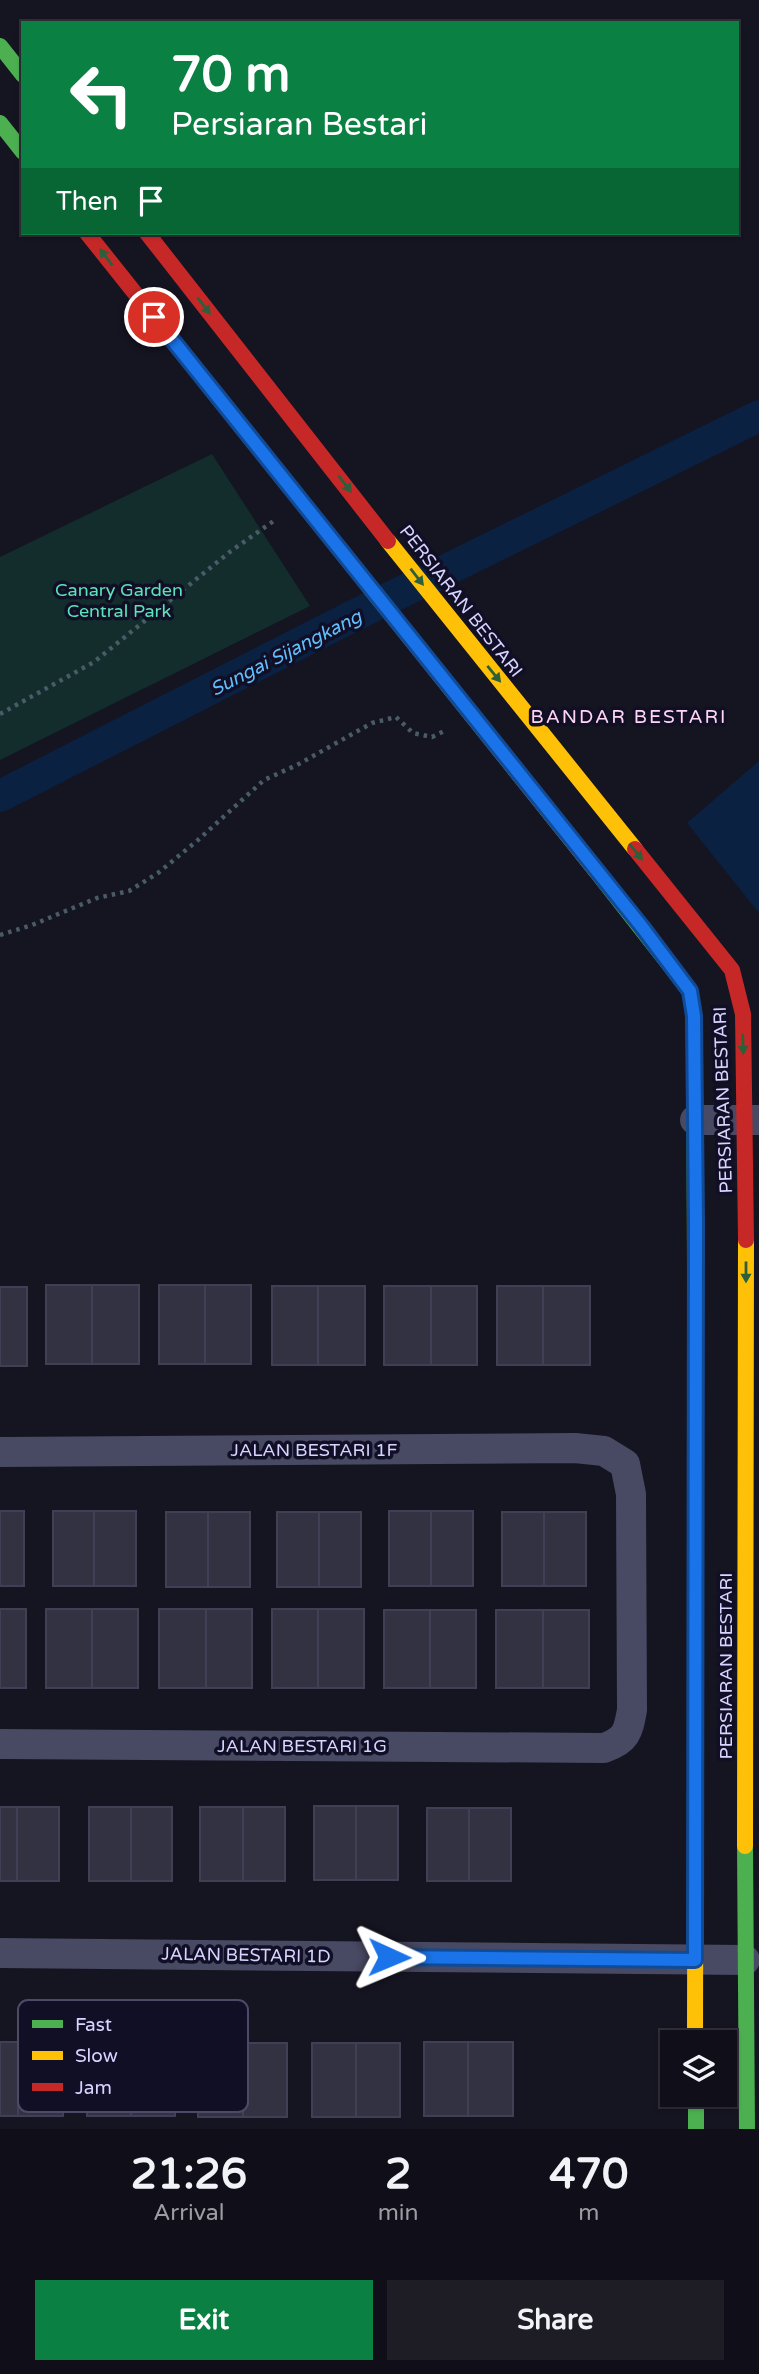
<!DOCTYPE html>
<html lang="en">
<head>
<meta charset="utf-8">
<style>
  :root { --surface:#100f19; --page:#1e1d26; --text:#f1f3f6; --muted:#9c9ca2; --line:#302f38; --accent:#0b8043 }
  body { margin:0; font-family:"Varela Round",sans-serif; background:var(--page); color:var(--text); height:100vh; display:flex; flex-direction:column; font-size:26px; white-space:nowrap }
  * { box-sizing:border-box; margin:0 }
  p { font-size:23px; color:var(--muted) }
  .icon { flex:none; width:38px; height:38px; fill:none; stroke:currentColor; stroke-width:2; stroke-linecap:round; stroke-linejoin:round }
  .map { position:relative; height:2129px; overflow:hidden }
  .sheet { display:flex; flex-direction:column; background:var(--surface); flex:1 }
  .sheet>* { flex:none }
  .guide { position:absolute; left:21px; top:21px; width:718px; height:214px; border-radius:0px; box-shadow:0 2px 5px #0004,0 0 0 2px var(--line); background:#0b8043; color:#fff; overflow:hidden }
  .controls { position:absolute; left:660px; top:2030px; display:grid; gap:14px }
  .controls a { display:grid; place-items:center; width:77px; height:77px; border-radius:0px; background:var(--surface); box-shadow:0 2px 5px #0004,0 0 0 2px var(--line); font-size:35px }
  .pin { position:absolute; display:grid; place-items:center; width:60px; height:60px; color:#fff; margin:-30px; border:4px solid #fff; border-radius:50%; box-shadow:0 2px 7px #0007 }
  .me { position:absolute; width:77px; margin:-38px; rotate:91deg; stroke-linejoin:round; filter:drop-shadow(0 0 5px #0008) }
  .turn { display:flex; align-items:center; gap:24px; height:147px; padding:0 35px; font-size:32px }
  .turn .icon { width:91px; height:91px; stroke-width:2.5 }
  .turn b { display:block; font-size:49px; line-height:60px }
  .then { display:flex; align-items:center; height:66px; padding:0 35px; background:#0003; gap:14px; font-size:26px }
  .eta { display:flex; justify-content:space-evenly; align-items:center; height:119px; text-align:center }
  .eta b { font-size:42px; font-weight:700; line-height:49px }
  .cta { display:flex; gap:14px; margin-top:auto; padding:14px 35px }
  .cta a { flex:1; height:80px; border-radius:0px; background:var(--accent); color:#fff; font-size:28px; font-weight:700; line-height:80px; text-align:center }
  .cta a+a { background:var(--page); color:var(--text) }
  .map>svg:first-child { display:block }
  .green { fill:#122d2c }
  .water { fill:#0a2142 }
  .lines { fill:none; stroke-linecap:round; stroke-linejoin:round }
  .canal { stroke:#0a2142; stroke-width:32 }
  .building { fill:#333243; stroke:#413f55; stroke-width:2 }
  .path { stroke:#4a5b68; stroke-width:4.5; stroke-dasharray:3.5 5; stroke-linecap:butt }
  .street { stroke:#484962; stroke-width:30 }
  .fast { stroke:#4caf50; stroke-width:16 }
  .slow { stroke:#ffc107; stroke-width:16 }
  .jam { stroke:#c62828; stroke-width:16 }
  .oneway { fill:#2e5f3b }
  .route-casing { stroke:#114b97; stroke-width:18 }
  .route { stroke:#1a73e8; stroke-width:12 }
  .labels { text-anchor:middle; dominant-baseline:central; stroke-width:7; stroke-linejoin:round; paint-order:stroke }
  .park-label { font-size:18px; fill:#5ce3bb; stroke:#110f26 }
  .street-label { font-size:18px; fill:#d7d4ff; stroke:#110f26 }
  .water-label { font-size:19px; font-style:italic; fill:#62beff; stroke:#110f26 }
  .neighbourhood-label { font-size:19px; letter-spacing:2px; fill:#ffd6f2; stroke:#110f26 }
  .key { fill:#110f26; stroke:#4c4a67; stroke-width:2 }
  .key-label { font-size:19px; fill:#d7d4ff }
</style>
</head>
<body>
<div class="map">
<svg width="759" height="2129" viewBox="0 0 759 2129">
  <rect width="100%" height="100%" fill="#151421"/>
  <polygon class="green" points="212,454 310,606 0,760 0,557"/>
  <polygon class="water" points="759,761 759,913 687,823"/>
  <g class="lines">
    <polyline class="canal" points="0,796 349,618 759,416"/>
  </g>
  <g class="building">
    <rect x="46" y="1285" width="46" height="79"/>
    <rect x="92" y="1285" width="47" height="79"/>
    <rect x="159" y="1285" width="46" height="79"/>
    <rect x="205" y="1285" width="46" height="79"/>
    <rect x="272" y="1286" width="46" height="79"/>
    <rect x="318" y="1286" width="47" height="79"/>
    <rect x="384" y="1286" width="47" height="79"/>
    <rect x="431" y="1286" width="46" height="79"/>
    <rect x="497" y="1286" width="46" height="79"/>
    <rect x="543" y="1286" width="47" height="79"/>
    <rect x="0" y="1287" width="27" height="79"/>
    <rect x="0" y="1511" width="24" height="75"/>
    <rect x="53" y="1511" width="41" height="75"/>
    <rect x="94" y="1511" width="42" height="75"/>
    <rect x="389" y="1511" width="42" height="75"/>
    <rect x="431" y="1511" width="42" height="75"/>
    <rect x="166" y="1512" width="42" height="75"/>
    <rect x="208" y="1512" width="42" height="75"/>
    <rect x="277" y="1512" width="42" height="75"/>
    <rect x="319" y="1512" width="42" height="75"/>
    <rect x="502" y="1512" width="42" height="74"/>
    <rect x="544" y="1512" width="42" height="74"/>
    <rect x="0" y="1609" width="26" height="79"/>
    <rect x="46" y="1609" width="46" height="79"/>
    <rect x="92" y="1609" width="46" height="79"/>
    <rect x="159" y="1609" width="47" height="79"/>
    <rect x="206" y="1609" width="46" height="79"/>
    <rect x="272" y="1609" width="46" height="79"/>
    <rect x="318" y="1609" width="46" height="79"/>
    <rect x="384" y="1610" width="46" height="78"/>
    <rect x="430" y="1610" width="46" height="78"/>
    <rect x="496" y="1610" width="47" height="78"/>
    <rect x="543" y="1610" width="46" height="78"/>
    <rect x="314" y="1806" width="42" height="74"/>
    <rect x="356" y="1806" width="42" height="74"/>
    <rect x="0" y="1807" width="17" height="74"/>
    <rect x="17" y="1807" width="42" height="74"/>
    <rect x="89" y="1807" width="42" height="74"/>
    <rect x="131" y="1807" width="41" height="74"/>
    <rect x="200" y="1807" width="43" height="74"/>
    <rect x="243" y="1807" width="42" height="74"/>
    <rect x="427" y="1808" width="42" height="73"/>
    <rect x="469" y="1808" width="42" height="73"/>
    <rect x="0" y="2042" width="18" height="74"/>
    <rect x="18" y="2042" width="45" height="74"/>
    <rect x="87" y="2042" width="44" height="74"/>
    <rect x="131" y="2042" width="44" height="74"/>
    <rect x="424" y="2042" width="44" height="74"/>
    <rect x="468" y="2042" width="45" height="74"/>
    <rect x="198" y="2043" width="45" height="74"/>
    <rect x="243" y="2043" width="44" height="74"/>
    <rect x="312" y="2043" width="44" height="74"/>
    <rect x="356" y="2043" width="44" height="74"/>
  </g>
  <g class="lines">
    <g class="path">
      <polyline points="0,714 94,662 231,551 275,520"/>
      <polyline points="0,935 32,925 97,898 129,891 158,873 198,840 264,780 297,765 372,723 396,717 413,733 432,737 444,731"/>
    </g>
    <g class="street">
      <polyline points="695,1120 759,1120"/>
      <path d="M0 1452 575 1448 604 1451 625 1464 631 1494 632 1710C628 1733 626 1740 604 1748L0 1744"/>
      <polyline points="0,1953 745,1960"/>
    </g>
    <g class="fast">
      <polyline points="0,46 23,75"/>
      <polyline points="0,123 23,152"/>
      <polyline points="596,871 690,991 694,1016 696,1520"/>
      <polyline points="745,1846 747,2129"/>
      <polyline points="696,2095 696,2129"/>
    </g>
    <g class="slow">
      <polyline points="388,541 635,849"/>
      <polyline points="370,588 596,871"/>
      <polyline points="745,1846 746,1240"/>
      <polyline points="695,2042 696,1520"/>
    </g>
    <g class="jam">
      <polyline points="87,233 370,588"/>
      <polyline points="147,233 388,541"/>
      <polyline points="635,849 732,970 743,1014 746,1240"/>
    </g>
  </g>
  <defs><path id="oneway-solid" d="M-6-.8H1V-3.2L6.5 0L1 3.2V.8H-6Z" transform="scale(1.75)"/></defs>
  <g class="oneway">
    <use href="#oneway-solid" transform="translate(106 257) rotate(-128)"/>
    <use href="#oneway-solid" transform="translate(204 306) rotate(52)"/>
    <use href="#oneway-solid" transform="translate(345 484) rotate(52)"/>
    <use href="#oneway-solid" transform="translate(417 577) rotate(52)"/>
    <use href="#oneway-solid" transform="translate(494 674) rotate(51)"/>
    <use href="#oneway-solid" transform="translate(636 852) rotate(51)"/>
    <use href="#oneway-solid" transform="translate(743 1044) rotate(88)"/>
    <use href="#oneway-solid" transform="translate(746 1272) rotate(90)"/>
  </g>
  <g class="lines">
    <defs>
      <polyline id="route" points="154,317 642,927 690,991 694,1016 696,1222 695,1960 389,1957"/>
    </defs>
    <use href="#route" class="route-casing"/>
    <use href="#route" class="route"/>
  </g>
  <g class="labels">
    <g class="park-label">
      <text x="119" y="590">Canary Garden<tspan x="119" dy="21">Central Park</tspan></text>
    </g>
    <g class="street-label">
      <text transform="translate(461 601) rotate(52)">PERSIARAN BESTARI</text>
      <text transform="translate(723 1100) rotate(-92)">PERSIARAN BESTARI</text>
      <text x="314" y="1450">JALAN BESTARI 1F</text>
      <text transform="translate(726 1666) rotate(-90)">PERSIARAN BESTARI</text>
      <text x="302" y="1746">JALAN BESTARI 1G</text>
      <text transform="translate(246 1955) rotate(1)">JALAN BESTARI 1D</text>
    </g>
    <g class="water-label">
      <text transform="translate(286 653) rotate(-27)">Sungai Sijangkang</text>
    </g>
    <g class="neighbourhood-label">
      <text x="629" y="717">BANDAR BESTARI</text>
    </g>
  </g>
  <rect x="18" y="2000" width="230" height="112" rx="10" class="key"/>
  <rect x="32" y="2020" width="31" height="8" fill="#4caf50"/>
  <rect x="32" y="2051" width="31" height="9" fill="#ffc107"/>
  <rect x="32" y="2083" width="31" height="8" fill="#c62828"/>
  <g class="key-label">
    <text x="75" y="2031">Fast</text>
    <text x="75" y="2062">Slow</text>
    <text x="75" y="2094">Jam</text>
  </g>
</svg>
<div class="controls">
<a><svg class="icon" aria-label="layers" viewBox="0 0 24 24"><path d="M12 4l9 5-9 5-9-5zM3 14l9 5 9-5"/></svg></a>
</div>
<div class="pin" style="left:154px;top:317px;background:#d93025"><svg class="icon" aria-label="arrive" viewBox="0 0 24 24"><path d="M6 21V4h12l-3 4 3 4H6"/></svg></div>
<svg class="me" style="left:389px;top:1957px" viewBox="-20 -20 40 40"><path d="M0-17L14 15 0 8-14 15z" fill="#1a73e8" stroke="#fff" stroke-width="4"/></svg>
<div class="guide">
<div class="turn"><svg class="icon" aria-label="left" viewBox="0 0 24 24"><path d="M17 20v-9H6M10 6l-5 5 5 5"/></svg><div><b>70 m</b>Persiaran Bestari</div></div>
<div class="then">Then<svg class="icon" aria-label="arrive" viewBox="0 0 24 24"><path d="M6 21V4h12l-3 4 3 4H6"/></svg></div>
</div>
</div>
<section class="sheet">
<div class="eta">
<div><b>21:26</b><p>Arrival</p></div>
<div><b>2</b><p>min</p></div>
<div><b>470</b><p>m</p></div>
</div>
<div class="cta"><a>Exit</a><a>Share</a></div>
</section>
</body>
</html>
